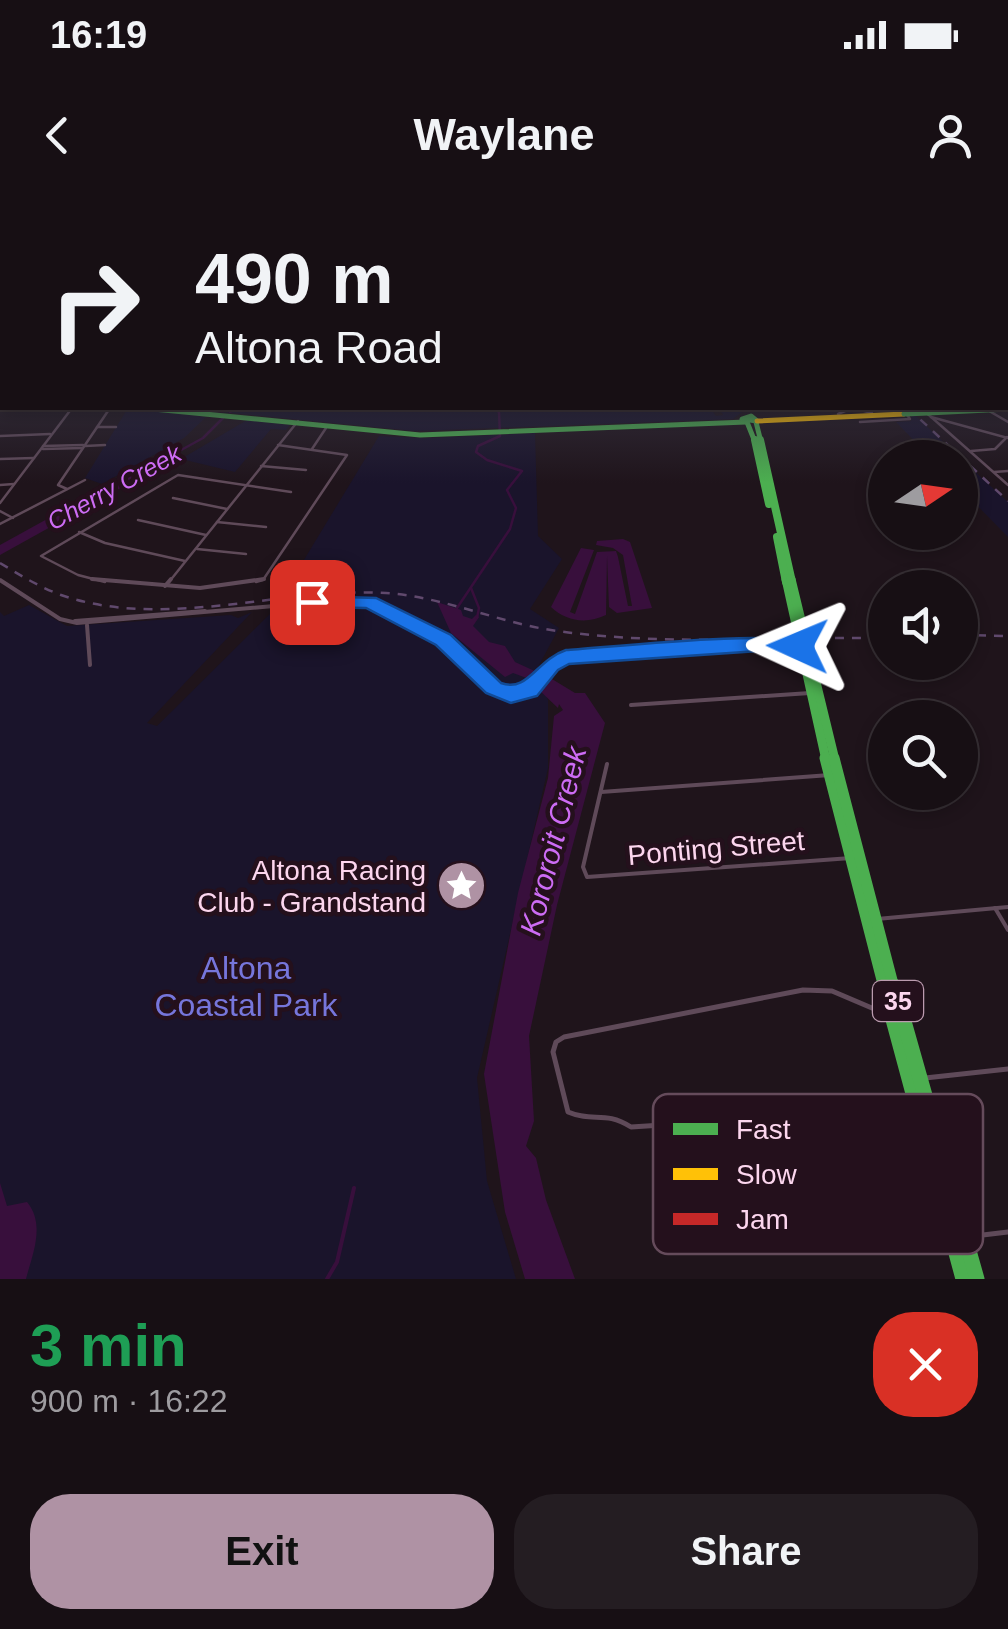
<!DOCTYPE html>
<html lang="en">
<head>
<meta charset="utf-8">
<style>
  :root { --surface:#170f14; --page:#241d22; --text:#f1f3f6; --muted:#9e9ca0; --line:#362f34; --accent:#af92a4 }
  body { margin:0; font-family:Arial,sans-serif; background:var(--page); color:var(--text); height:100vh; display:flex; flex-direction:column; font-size:38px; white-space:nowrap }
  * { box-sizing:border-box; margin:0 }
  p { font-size:32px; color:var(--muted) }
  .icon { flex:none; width:55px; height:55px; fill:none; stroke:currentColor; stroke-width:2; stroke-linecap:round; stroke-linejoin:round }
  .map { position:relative; height:1079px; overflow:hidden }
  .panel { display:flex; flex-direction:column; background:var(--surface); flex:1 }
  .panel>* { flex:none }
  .hud { position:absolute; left:0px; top:0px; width:1010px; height:210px; box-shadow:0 5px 15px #0003,0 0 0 2px var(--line); background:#170f14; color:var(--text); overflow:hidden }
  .needle { width:65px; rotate:77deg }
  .buttons { position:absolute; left:868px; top:240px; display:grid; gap:20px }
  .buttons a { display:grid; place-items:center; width:110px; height:110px; border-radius:50%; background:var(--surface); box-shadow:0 5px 15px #0003,0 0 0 2px var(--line); font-size:50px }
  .pin { position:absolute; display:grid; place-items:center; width:85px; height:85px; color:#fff; margin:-42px; border-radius:20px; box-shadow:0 5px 15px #0006 }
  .me { position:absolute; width:110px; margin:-55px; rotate:271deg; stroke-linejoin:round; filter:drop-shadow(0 0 8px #0008) }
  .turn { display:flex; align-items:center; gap:35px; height:210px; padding:0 30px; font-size:45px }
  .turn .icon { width:130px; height:130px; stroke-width:2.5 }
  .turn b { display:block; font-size:70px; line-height:85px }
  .round { display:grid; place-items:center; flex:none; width:105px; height:105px; border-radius:40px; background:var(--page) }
  .overview { display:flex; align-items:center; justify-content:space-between; height:170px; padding:0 30px }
  h1 { font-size:60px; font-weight:700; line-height:75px; color:#1e9e55 }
  .action { display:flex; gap:20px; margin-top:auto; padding:20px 30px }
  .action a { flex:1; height:115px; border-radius:40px; background:var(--accent); color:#111; font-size:40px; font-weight:700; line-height:115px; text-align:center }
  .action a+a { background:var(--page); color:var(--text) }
  .status { display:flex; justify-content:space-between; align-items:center; height:70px; padding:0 50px; background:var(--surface); direction:ltr }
  .status svg { height:28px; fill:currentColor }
  header { display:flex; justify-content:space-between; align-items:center; height:130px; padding:0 30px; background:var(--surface); font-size:45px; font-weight:700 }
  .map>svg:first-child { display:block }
  .green { fill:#1a142b }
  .water { fill:#380f3c }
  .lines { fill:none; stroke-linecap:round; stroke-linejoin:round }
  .stream-far1 { stroke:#380f3c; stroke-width:2.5 }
  .stream { stroke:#380f3c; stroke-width:4 }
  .street-far2 { stroke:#5f4a59; stroke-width:2.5 }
  .street-far1 { stroke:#5f4a59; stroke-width:4 }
  .street { stroke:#5f4a59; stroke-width:5 }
  .fast-far4 { stroke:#4caf50; stroke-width:5 }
  .fast-far3 { stroke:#4caf50; stroke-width:8 }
  .fast-far2 { stroke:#4caf50; stroke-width:9 }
  .fast-far1 { stroke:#4caf50; stroke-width:11 }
  .fast { stroke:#4caf50; stroke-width:15 }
  .slow { stroke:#ffc107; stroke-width:5 }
  .rail { stroke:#60496d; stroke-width:2.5; stroke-dasharray:9 8; stroke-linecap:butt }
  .fast-bridge { stroke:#4caf50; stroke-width:5 }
  .route { fill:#1a73e8; stroke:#114b97; stroke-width:2.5 }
  .labels { text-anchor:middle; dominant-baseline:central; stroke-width:9; stroke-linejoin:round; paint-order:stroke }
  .far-water-label { font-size:25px; font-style:italic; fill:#cd6cf4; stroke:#24101c }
  .shield { fill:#24101c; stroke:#bb9baf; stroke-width:2.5 }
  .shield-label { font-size:25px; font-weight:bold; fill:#fcd6ee }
  .street-label { font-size:28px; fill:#fcd6ee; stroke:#24101c }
  .poi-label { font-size:28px; fill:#fcd6ee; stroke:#24101c; text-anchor:end }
  .water-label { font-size:30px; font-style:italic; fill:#cd6cf4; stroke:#24101c }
  .near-park-label { font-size:32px; fill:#7676db; stroke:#24101c }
  .key { fill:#24101c; stroke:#654b5b; stroke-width:2.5 }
  .key-label { font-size:28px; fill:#fcd6ee }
</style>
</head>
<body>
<div class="status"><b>16:19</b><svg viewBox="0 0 49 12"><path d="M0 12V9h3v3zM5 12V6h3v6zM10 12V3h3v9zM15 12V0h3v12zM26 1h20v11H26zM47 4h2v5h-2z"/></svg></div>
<header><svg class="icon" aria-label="back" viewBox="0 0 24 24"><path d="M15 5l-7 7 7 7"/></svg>Waylane<svg class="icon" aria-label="person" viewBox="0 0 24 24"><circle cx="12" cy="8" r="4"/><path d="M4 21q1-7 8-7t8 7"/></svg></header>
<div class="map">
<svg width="1008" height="1079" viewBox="0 0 1008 1079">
  <rect width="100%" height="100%" fill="#1f141b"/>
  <g class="green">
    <polygon points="128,208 206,217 184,238 102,284 85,278"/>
    <polygon points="180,208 710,208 716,216 723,215 719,208 739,208 742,212 733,219 415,231"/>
    <polygon points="912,215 915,215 959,257 930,257 896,222 911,221"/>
    <polygon points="247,220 290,225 286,230 271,229 235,272 181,259"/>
    <polygon points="535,233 538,336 562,359 530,409 559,428 537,469 548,500 548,568 477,878 487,981 516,1079 0,1079 0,412 4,416 29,405 67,426 231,415 238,418 252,412 147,523 157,526 273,411 379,236 426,238"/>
    <polygon points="960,258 1008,302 1008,337 960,288"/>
  </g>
  <g class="water">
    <polygon points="116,281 126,285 0,355 0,345"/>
    <path d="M623 339 630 342 652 408 617 413 609 407 607 356 606 415C587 424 567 422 551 407L581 348 594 350 570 412 575 414 597 352 616 351 618 357 628 406H632L623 355 613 348 596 345 597 341Z"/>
    <polygon points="437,402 461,410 463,416 472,419 476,415 479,417 473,426 489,442 505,446 515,462 539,473 532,480 513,473 505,477 451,433"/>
    <polygon points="547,476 575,493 585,493 605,523 557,705 529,836 534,921 526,946 536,958 546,1000 575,1079 525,1079 505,1012 484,874 518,693 548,578 554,516 563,510 559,504 558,508 539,490"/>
    <path d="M0 983 7 1006 27 1002C46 1025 32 1055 26 1079H0Z"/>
  </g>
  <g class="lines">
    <g class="stream-far1">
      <polyline points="230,212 234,208"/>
      <polyline points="121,283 203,238 223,218"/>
      <polyline points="471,388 479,408 477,418"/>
      <polyline points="457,408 510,329 516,308 507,290 522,271 487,260 476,252 478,246 500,236 499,212 493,208"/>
    </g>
    <polyline class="stream" points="327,1079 337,1062 354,988"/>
    <g class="street-far2">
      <polyline points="853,208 872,213"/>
      <polyline points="921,208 1008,285"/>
      <polyline points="984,208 1008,222"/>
      <polyline points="838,214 852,208"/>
      <polyline points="931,217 1008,238"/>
      <polyline points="860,222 910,219 902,208"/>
      <polyline points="315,225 376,231"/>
      <polyline points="97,227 116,227"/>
      <polyline points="0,236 50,234"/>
      <polyline points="43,246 83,245"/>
      <polyline points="85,246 105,245"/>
      <polyline points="43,249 83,248"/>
      <polyline points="312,249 326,228"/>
      <polyline points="971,251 995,249 1007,237"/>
      <polyline points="0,259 34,258"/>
      <polyline points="261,266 306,270"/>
      <polyline points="994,272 1008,271"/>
      <polyline points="0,285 14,284"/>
      <polyline points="67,289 58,285 110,208"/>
      <polyline points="173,298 227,309"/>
      <polyline points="0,303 72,208"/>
      <polyline points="0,311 13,318"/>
      <polyline points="138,320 206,335"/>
      <polyline points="217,322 266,327"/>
      <polyline points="0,324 85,280"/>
      <polyline points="79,332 105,343 185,361"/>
      <polyline points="197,349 246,354"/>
      <polyline points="105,382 78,375 41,356 178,275 291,292"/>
      <polyline points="169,382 298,221"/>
      <polyline points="256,382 263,380 347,255 278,245"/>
    </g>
    <g class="street-far1">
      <polyline points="92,379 200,388 264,379"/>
      <polyline points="0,380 60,419 77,423 355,399 377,405 443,440 494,488 507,494 529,490 550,465 566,458 759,444 798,446"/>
      <polyline points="165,386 171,379"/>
      <polyline points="75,421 205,411"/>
      <polyline points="87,425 90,465"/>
      <polyline points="631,505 810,493"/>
      <polyline points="607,564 583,667 587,677 851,658"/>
      <polyline points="601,592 830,575"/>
      <polyline points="995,708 1008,730"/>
      <polyline points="866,720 1008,707"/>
    </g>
    <g class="street">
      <path d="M886 814 832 791 803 790 564 837 556 842 553 852 568 912C594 923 604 910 631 927L913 909"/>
      <polyline points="925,878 1008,869"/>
      <polyline points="966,1037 1008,1032"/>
    </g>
    <g class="fast-far4">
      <polyline points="143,208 420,235 746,222"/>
      <polyline points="928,213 1008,209"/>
      <polygon points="751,216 757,221 742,219"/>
      <polyline points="747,222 755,242"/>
      <polyline points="756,222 761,242"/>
    </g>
    <g class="fast-far3">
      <polyline points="755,240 769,304"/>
      <polyline points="760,240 792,382"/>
      <polyline points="777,337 786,382"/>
    </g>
    <g class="fast-far2">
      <polyline points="786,379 826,560"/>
      <polyline points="791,379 835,560"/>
    </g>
    <g class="fast-far1">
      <polyline points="825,558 884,788"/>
      <polyline points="834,558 894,788"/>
    </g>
    <g class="fast">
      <polyline points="884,786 963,1079"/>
      <polyline points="894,786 977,1079"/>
    </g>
    <polyline class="slow" points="757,221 904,214"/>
    <g class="rail">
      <polyline points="908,208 1008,301"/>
      <path d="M0 363C20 375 39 387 61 395 166 431 279 387 386 393 445 397 499 423 557 431 665 446 776 437 885 438"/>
      <polyline points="960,435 1008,436"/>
    </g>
    <polyline class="fast-bridge" points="904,214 928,213"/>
  </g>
  <linearGradient id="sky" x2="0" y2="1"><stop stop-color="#110b0f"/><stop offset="0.47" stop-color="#3c3a4a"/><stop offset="1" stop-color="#3c3a4a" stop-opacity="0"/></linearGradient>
  <rect width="1008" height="283" fill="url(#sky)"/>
  <path class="route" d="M312 396 376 398 451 435 501 483C528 493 536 460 566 450 602 448 791 427 808 446L798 453 759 451 569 464 558 470 537 496 511 503 486 493 436 445 366 408 305 407 303 402Z"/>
  <defs>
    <symbol id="sight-disc" viewBox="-11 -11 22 22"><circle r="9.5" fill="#af92a4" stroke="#24101c"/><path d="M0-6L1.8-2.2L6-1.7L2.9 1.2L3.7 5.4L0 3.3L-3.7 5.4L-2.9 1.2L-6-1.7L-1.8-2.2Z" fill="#fff"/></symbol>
  </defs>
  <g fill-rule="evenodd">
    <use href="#sight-disc" x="434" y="658" width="55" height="55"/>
  </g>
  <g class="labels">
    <g class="far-water-label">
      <text transform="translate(114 287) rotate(-29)">Cherry Creek</text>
    </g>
    <rect class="shield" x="873" y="781" width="50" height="40" rx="8"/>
    <g class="shield-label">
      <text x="898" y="801">35</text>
    </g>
    <g class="street-label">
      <text transform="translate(716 648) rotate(-5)">Ponting Street</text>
    </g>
    <g class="poi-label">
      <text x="426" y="670">Altona Racing<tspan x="426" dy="32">Club - Grandstand</tspan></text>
    </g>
    <g class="water-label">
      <text transform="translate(553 641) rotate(-76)">Kororoit Creek</text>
    </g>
    <g class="near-park-label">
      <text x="246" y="768">Altona<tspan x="246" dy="37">Coastal Park</tspan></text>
    </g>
  </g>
  <rect x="653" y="894" width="330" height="160" rx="15" class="key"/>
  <rect x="673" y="923" width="45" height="12" fill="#4caf50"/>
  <rect x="673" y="968" width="45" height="12" fill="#ffc107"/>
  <rect x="673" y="1013" width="45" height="12" fill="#c62828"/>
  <g class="key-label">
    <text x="736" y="939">Fast</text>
    <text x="736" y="984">Slow</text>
    <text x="736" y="1029">Jam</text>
  </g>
</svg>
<div class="buttons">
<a><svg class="needle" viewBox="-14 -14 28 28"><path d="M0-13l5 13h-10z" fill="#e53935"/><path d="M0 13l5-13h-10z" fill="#9e9ca0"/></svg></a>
<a><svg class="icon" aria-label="sound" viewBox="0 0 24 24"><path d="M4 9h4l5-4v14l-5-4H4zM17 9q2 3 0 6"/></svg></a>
<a><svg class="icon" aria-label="search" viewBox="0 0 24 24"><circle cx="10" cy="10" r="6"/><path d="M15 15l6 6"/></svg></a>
</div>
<div class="pin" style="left:312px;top:402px;background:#d93025"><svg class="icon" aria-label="arrive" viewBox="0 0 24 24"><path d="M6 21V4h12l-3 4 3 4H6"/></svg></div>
<svg class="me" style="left:798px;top:446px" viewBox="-20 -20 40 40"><path d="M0-17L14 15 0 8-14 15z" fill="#1a73e8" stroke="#fff" stroke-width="4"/></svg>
<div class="hud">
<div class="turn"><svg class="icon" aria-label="right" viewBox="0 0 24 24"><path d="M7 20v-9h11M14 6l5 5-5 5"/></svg><div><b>490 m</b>Altona Road</div></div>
</div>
</div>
<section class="panel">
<div class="overview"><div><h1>3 min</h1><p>900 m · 16:22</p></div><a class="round" style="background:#d93025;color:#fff"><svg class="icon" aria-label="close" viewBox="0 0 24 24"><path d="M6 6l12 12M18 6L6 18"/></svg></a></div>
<div class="action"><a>Exit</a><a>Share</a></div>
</section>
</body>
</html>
